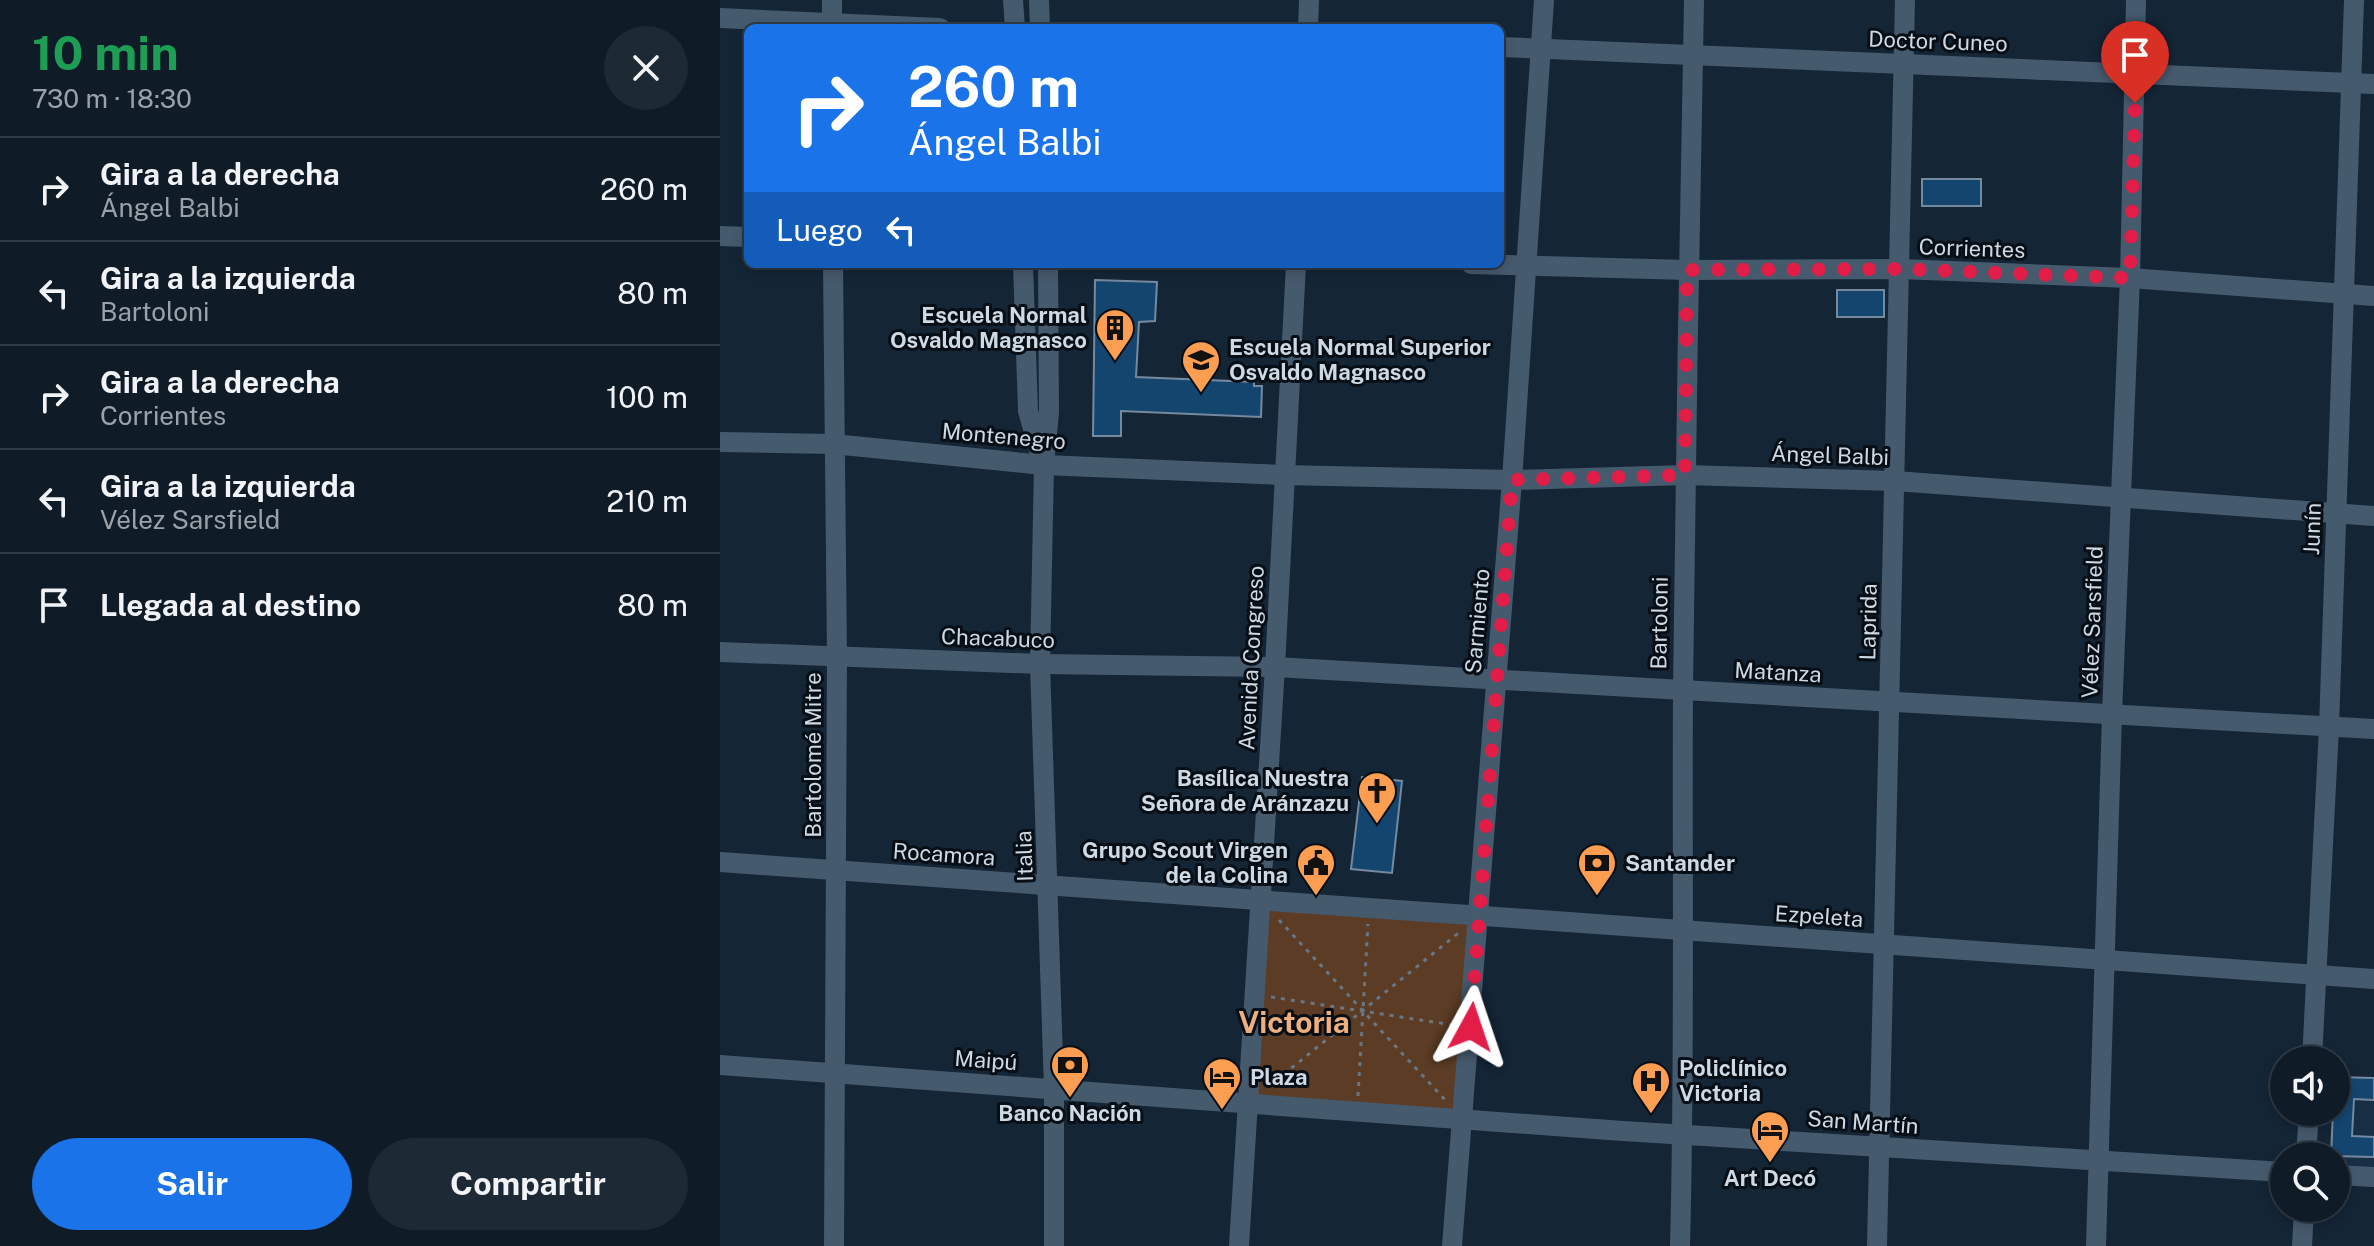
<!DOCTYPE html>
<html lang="es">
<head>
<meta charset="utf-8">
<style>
  :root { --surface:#0f1c28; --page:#1d2934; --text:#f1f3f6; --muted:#9ba1a8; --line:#2f3a45; --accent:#1a73e8 }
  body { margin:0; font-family:"Public Sans",sans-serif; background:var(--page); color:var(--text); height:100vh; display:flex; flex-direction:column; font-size:30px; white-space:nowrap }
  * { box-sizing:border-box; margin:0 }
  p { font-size:26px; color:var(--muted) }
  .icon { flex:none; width:44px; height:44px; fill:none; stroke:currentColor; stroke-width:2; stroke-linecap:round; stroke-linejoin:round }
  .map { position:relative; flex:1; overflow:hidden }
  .panel { display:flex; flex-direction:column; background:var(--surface); width:720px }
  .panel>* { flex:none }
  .top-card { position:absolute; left:24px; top:24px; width:760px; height:244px; border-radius:12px; box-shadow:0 4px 12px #0003,0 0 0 2px var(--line); background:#1a73e8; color:#fff; overflow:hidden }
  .buttons { position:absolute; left:1550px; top:1046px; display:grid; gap:16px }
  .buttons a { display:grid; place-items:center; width:80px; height:80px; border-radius:50%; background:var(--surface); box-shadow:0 4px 12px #0003,0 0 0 2px var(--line); font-size:40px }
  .pin { position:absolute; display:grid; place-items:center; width:68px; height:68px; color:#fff; margin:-82px -34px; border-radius:50% 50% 50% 0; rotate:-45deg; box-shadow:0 0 8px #0007 }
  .pin .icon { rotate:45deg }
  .me { position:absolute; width:88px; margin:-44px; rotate:5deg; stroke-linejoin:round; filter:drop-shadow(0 0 6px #0008) }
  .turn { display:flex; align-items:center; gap:28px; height:168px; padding:0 32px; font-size:36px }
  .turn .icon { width:104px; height:104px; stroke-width:2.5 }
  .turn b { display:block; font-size:56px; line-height:68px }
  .then { display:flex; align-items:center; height:76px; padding:0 32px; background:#0003; gap:16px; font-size:30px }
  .round { display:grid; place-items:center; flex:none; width:84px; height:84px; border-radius:42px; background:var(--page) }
  .summary { display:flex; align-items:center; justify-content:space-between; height:136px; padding:0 32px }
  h1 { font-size:48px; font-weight:700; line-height:60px; color:#1e9e55 }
  .action { display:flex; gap:16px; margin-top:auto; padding:16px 32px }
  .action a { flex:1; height:92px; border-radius:48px; background:var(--accent); color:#fff; font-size:32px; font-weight:700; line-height:92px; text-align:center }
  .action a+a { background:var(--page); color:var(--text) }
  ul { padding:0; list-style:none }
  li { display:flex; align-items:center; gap:24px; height:104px; padding:0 32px; border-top:2px solid var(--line) }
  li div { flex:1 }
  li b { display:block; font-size:30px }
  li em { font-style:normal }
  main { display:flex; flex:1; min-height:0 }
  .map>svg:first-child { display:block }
  .built { fill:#182e44 }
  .green { fill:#5c3c24 }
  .building { fill:#14456f; stroke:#768a9f; stroke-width:2 }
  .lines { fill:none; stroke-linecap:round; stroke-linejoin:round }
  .path { stroke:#697785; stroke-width:3; stroke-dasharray:4 6; stroke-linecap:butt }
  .minor { stroke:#465a6d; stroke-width:20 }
  .route { stroke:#e11d48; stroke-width:14; stroke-dasharray:0 25.2 }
  .labels { text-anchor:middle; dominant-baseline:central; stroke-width:6; stroke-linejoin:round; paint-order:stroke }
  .street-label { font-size:22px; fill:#ced9e4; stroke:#070e15 }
  .poi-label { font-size:22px; font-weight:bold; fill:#ced9e4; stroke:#070e15; text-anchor:start }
  .district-label { font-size:30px; font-weight:bold; fill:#efae7d; stroke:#070e15 }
</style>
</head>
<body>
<main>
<section class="panel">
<div class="summary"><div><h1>10 min</h1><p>730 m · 18:30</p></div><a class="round"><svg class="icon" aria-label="close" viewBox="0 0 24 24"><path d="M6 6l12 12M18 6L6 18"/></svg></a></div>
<ul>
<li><svg class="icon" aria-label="right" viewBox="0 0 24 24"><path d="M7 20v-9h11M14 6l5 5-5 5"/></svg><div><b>Gira a la derecha</b><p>Ángel Balbi</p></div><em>260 m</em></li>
<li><svg class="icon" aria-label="left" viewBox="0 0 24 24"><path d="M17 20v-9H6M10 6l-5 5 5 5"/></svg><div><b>Gira a la izquierda</b><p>Bartoloni</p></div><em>80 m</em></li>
<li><svg class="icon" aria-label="right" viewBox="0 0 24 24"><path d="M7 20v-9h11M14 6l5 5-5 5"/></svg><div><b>Gira a la derecha</b><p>Corrientes</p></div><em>100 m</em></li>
<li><svg class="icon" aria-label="left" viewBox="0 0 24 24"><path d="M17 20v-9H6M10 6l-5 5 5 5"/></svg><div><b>Gira a la izquierda</b><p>Vélez Sarsfield</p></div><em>210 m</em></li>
<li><svg class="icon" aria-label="arrive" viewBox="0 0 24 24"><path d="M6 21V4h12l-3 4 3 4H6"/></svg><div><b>Llegada al destino</b></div><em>80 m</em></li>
</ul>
<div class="action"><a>Salir</a><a>Compartir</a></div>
</section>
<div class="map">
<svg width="1654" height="1246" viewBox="0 0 1654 1246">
  <rect width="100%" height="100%" fill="#142536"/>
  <polygon class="built" points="1616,1077 1654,1078 1654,1168 1616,1166 1616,1156 1611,1156 1613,1112 1616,1112"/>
  <polygon class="green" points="541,901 760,916 744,1119 529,1103"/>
  <g class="building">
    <rect x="1202" y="179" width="59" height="27"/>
    <polygon points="375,280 437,282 435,321 419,322 416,377 534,382 534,386 542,386 541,417 401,411 401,436 373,436"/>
    <rect x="1117" y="290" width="47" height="27"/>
    <polygon points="642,777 682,781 672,873 631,869"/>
    <polygon points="1616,1077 1654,1078 1654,1100 1634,1099 1632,1136 1654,1137 1654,1157 1611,1156 1613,1112 1616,1112"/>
  </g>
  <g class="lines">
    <g class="path">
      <polyline points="559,920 727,1102"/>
      <polyline points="551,997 733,1025"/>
      <polyline points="548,1087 741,931"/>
      <polyline points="638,1096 648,924"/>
    </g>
    <g class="minor">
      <polyline points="293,0 295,28"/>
      <polyline points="319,0 320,28"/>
      <polyline points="0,18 220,28"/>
      <polyline points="112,28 112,0"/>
      <polyline points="588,28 589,0"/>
      <polyline points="780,47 1654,84"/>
      <polyline points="0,236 28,237"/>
      <polyline points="113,264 117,656 114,1246"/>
      <polyline points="303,264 308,411 320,453"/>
      <polyline points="328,264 329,412 324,465 320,664 334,1089 334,1246"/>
      <polyline points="751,264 967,270 1180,269 1410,278 1654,296"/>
      <polyline points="0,442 113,444 324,465 564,475 792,480 965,475 1175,481 1654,516"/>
      <polyline points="0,652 320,664 555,667 1654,729"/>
      <polyline points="0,862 1654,979"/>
      <polyline points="1592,1060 1609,727 1634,0"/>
      <polyline points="0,1065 903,1131 1564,1172"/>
      <polyline points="1586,1156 1589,1112"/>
      <polyline points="1616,1175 1654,1177"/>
      <polyline points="519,1246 555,667 576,264"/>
      <polyline points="732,1246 792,480 824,0"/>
      <path d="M960 1246C965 1060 962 874 963 689 965 459 970 230 974 0"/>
      <polyline points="1157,1246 1185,0"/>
      <polyline points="1376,1246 1392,714 1410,278 1416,0"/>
      <polyline points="1582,1246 1584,1208"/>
    </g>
  </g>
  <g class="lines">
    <polyline class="route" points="751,1027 792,480 965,475 967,270 1180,269 1410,278 1415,103"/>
  </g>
  <defs>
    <symbol id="building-pin" viewBox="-11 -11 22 30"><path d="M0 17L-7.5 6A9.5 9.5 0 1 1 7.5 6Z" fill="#fc9e52" stroke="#070e15"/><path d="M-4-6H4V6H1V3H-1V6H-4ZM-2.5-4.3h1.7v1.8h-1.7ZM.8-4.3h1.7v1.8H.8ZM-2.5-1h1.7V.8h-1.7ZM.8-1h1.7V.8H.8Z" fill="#111"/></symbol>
    <symbol id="school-pin" viewBox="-11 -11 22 30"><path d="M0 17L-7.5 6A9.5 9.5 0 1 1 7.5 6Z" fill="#fc9e52" stroke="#070e15"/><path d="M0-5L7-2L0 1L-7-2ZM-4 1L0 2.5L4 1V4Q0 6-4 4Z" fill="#111"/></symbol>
    <symbol id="church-pin" viewBox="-11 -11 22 30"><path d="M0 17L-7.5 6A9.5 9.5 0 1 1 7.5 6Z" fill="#fc9e52" stroke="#070e15"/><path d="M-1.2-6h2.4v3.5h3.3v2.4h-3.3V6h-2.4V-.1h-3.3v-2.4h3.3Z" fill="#111"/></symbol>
    <symbol id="civic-pin" viewBox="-11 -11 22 30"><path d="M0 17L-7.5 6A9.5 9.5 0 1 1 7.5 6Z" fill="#fc9e52" stroke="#070e15"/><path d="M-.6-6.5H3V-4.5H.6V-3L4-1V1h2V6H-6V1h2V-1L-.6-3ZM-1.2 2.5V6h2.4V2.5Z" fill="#111"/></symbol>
    <symbol id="bank-pin" viewBox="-11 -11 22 30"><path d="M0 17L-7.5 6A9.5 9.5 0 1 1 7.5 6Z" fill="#fc9e52" stroke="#070e15"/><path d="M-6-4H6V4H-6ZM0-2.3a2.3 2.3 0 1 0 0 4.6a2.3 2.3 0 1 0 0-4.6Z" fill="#111"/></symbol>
    <symbol id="hotel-pin" viewBox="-11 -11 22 30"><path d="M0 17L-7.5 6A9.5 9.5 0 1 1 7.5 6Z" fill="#fc9e52" stroke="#070e15"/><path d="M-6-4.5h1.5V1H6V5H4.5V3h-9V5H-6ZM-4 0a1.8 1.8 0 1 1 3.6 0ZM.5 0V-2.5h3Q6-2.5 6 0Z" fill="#111"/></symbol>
    <symbol id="hospital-pin" viewBox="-11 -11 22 30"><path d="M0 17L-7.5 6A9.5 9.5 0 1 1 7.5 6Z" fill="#fc9e52" stroke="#070e15"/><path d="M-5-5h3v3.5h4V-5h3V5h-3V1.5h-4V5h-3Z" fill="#111"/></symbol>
  </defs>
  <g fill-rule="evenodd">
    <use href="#building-pin" x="373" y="306" width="44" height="60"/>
    <use href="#school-pin" x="459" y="338" width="44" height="60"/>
    <use href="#church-pin" x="635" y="769" width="44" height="60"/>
    <use href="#civic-pin" x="574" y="841" width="44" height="60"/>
    <use href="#bank-pin" x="855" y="841" width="44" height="60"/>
    <use href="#bank-pin" x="328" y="1043" width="44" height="60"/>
    <use href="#hotel-pin" x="480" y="1055" width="44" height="60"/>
    <use href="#hospital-pin" x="909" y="1059" width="44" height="60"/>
    <use href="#hotel-pin" x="1028" y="1108" width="44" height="60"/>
  </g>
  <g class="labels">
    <g class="street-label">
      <text transform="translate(1218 41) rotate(2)">Doctor Cuneo</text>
      <text transform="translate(1252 248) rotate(2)">Corrientes</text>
      <text transform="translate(284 436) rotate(5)">Montenegro</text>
      <text transform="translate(1110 455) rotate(2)">Ángel Balbi</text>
      <text transform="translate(1592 529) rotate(-88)">Junín</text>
      <text transform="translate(757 621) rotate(-85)">Sarmiento</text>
      <text transform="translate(1148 622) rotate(-89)">Laprida</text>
      <text transform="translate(1372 622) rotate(-88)">Vélez Sarsfield</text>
      <text transform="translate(939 623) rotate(-89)">Bartoloni</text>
      <text transform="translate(278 638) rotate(2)">Chacabuco</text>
      <text transform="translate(531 658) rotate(-87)">Avenida Congreso</text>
      <text transform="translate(1058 672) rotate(3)">Matanza</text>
      <text transform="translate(93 755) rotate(-90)">Bartolomé Mitre</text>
      <text transform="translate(224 854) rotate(4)">Rocamora</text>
      <text transform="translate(304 856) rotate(-92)">Italia</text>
      <text transform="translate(1099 916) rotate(4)">Ezpeleta</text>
      <text transform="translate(266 1060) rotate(4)">Maipú</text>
      <text transform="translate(1143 1122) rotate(4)">San Martín</text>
    </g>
    <g class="poi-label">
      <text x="367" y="315" text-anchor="end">Escuela Normal<tspan x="367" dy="25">Osvaldo Magnasco</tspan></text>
      <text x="509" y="347">Escuela Normal Superior<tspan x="509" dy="25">Osvaldo Magnasco</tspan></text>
      <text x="629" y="778" text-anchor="end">Basílica Nuestra<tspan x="629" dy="25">Señora de Aránzazu</tspan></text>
      <text x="568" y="850" text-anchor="end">Grupo Scout Virgen<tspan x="568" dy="25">de la Colina</tspan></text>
      <text x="905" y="863">Santander</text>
      <text x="959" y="1068">Policlínico<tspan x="959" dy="25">Victoria</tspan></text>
      <text x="530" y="1077">Plaza</text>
      <text x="350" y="1113" text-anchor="middle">Banco Nación</text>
      <text x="1050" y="1178" text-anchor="middle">Art Decó</text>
    </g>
    <g class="district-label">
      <text x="574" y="1022">Victoria</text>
    </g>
  </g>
</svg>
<div class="buttons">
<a><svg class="icon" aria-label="sound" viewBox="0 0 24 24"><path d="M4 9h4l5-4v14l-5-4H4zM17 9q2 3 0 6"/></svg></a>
<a><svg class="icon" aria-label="search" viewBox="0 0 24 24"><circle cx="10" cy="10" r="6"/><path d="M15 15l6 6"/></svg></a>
</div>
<div class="pin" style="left:1415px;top:103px;background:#d93025"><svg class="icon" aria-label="arrive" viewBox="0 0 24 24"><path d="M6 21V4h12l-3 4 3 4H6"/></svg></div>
<svg class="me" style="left:751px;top:1027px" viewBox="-20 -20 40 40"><path d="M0-17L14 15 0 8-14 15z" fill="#e11d48" stroke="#fff" stroke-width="4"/></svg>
<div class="top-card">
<div class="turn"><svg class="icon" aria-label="right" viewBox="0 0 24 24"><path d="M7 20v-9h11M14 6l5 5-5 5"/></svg><div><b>260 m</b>Ángel Balbi</div></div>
<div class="then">Luego<svg class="icon" aria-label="left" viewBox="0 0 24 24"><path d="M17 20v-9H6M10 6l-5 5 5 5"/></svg></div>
</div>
</div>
</main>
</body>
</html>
